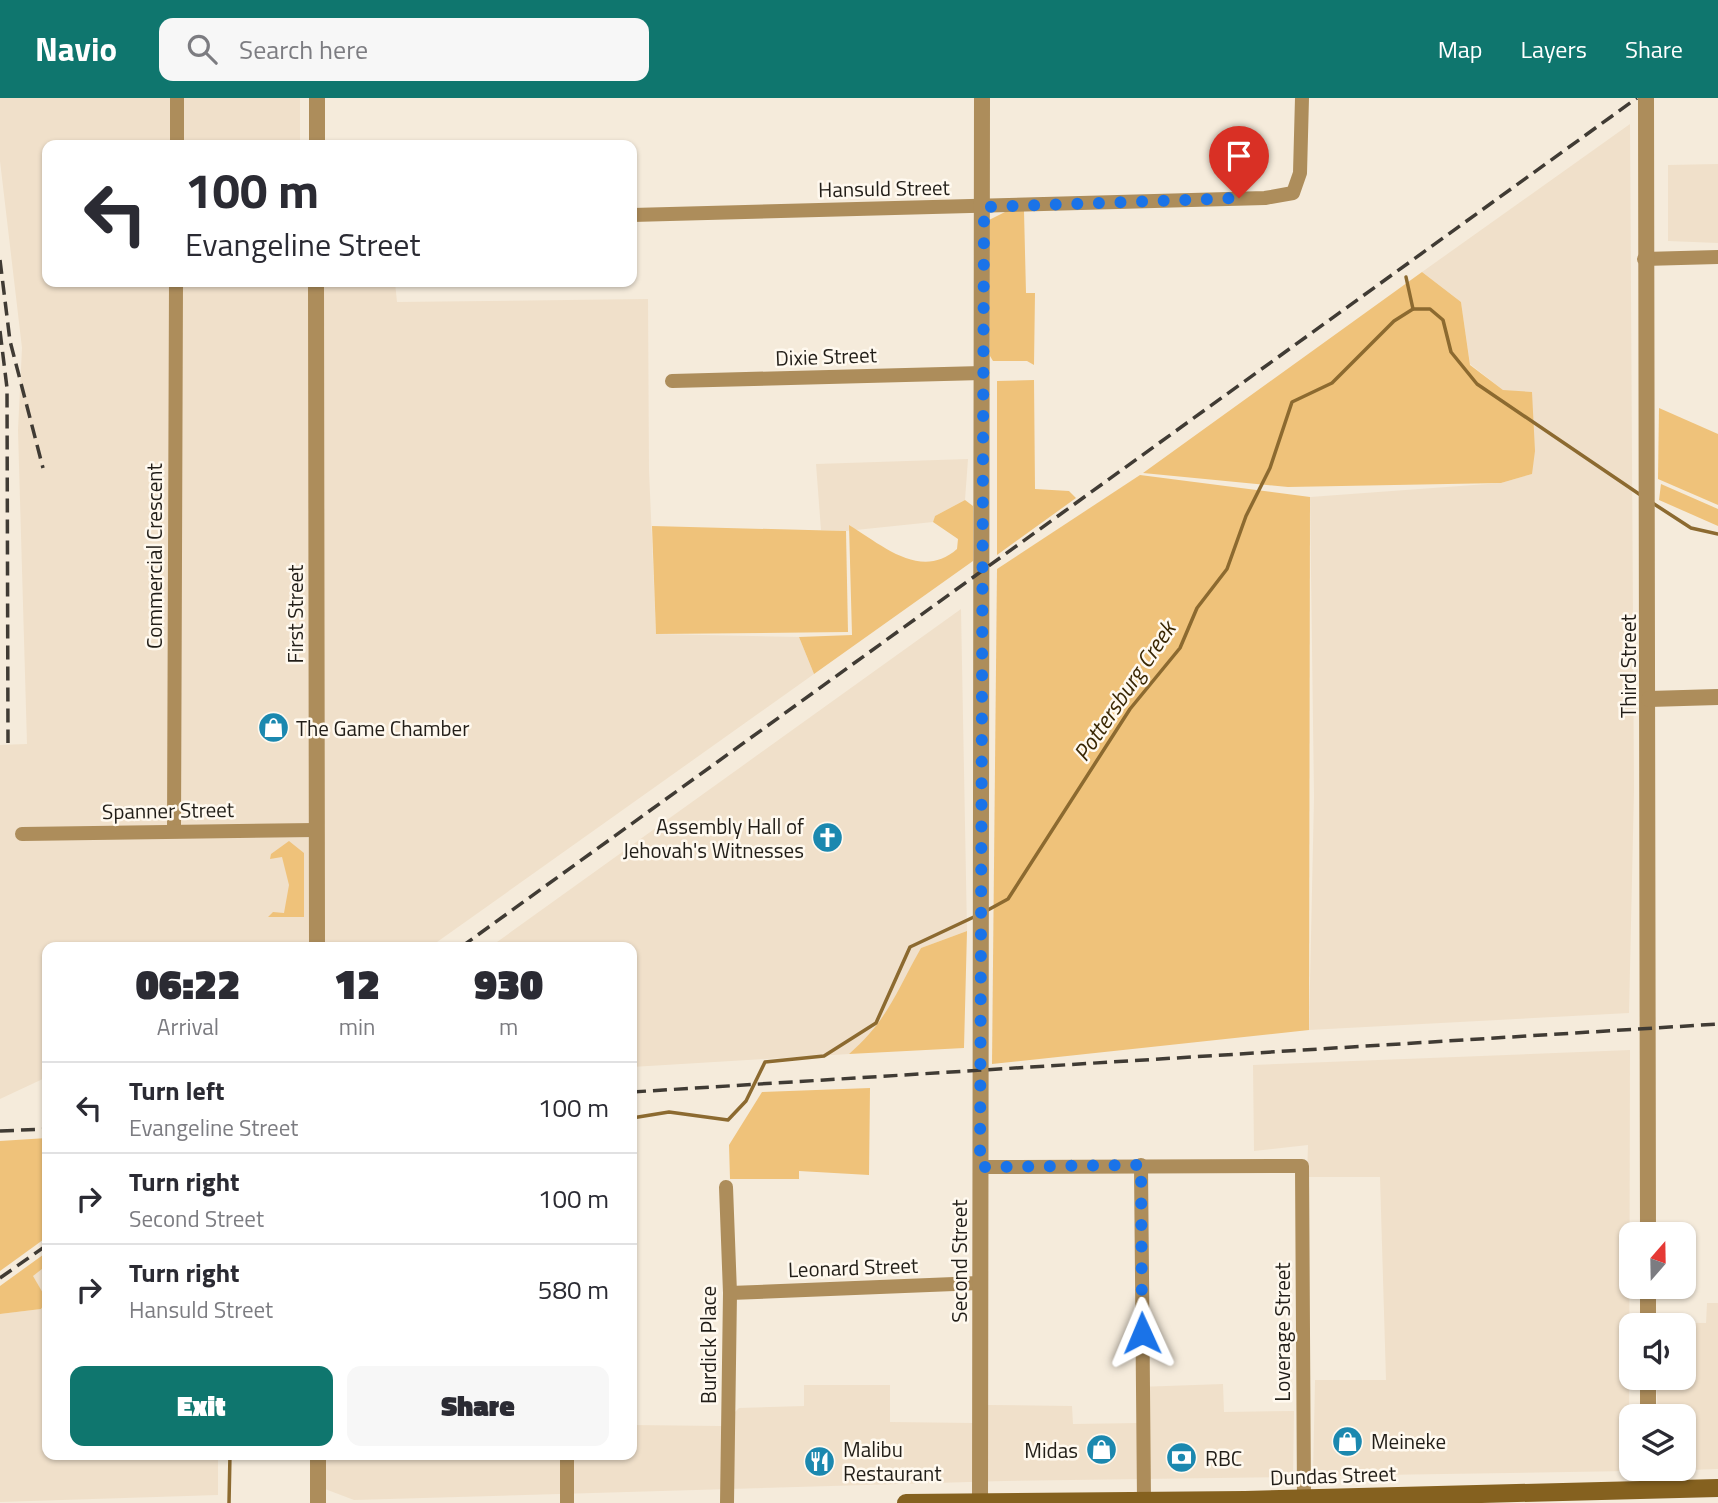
<!DOCTYPE html>
<html lang="en">
<head>
<meta charset="utf-8">
<style>
  :root { --surface:#fff; --page:#f7f7f7; --text:#2b2b33; --muted:#7c7c81; --line:#e1e1e2; --accent:#0f766e }
  body { margin:0; font-family:"Titillium Web",sans-serif; background:var(--page); color:var(--text); height:100vh; display:flex; flex-direction:column; font-size:26px; white-space:nowrap }
  * { box-sizing:border-box; margin:0 }
  p { font-size:23px; color:var(--muted) }
  .icon { flex:none; width:38px; height:38px; fill:none; stroke:currentColor; stroke-width:2; stroke-linecap:round; stroke-linejoin:round }
  .map { position:relative; flex:1; overflow:hidden }
  .details { position:absolute; left:42px; top:844px; width:595px; height:518px; display:flex; flex-direction:column; background:var(--surface); border-radius:14px; box-shadow:0 2px 5px #0004 }
  .details>* { flex:none }
  .banner { position:absolute; left:42px; top:42px; width:595px; height:147px; border-radius:14px; box-shadow:0 2px 5px #0004; background:#fff; color:var(--text); overflow:hidden }
  .needle { width:46px; rotate:20deg }
  .tools { position:absolute; left:1619px; top:1124px; display:grid; gap:14px }
  .tools a { display:grid; place-items:center; width:77px; height:77px; border-radius:14px; background:var(--surface); box-shadow:0 2px 5px #0004; font-size:35px }
  .pin { position:absolute; display:grid; place-items:center; width:60px; height:60px; color:#fff; margin:-72px -30px; border-radius:50% 50% 50% 0; rotate:-45deg; box-shadow:0 0 7px #0007 }
  .pin .icon { rotate:45deg }
  .me { position:absolute; width:77px; margin:-38px; rotate:359deg; stroke-linejoin:round; filter:drop-shadow(0 0 5px #0008) }
  .turn { display:flex; align-items:center; gap:24px; height:147px; padding:0 28px; font-size:32px }
  .turn .icon { width:91px; height:91px; stroke-width:2.5 }
  .turn b { display:block; font-size:49px; line-height:60px }
  .eta { display:flex; justify-content:space-evenly; align-items:center; height:119px; text-align:center }
  .eta b { font-size:42px; font-weight:800; line-height:49px }
  .primary-button { display:flex; gap:14px; margin-top:auto; padding:14px 28px }
  .primary-button a { flex:1; height:80px; border-radius:14px; background:var(--accent); color:#fff; font-size:28px; font-weight:800; line-height:80px; text-align:center }
  .primary-button a+a { background:var(--page); color:var(--text) }
  ul { padding:0; list-style:none }
  li { display:flex; align-items:center; gap:21px; height:91px; padding:0 28px; border-top:2px solid var(--line) }
  li div { flex:1 }
  li b { display:block; font-size:26px }
  li em { font-style:normal }
  header { display:flex; align-items:center; gap:42px; box-sizing:border-box; height:98px; padding:0 35px; background:var(--accent); color:#fff }
  header strong { font-size:33px }
  nav { display:flex; gap:38px; margin-inline-start:auto; font-size:24px }
  .search { width:490px; height:63px; background:var(--page); display:flex; align-items:center; gap:18px; box-sizing:border-box; padding:0 24px; border-radius:14px; color:var(--muted); font-size:26px }
  .map>svg:first-child { display:block }
  .built { fill:#f0e0ca }
  .green { fill:#efc27a }
  .lines { fill:none; stroke-linecap:round; stroke-linejoin:round }
  .stream { stroke:#8c6a30; stroke-width:3.5 }
  .minor { stroke:#ad8d5b; stroke-width:14 }
  .tertiary { stroke:#ad8d5b; stroke-width:16 }
  .secondary { stroke:#85611f; stroke-width:18 }
  .rail { stroke:#403b34; stroke-width:3.5; stroke-dasharray:14 7; stroke-linecap:butt }
  .route { stroke:#1a73e8; stroke-width:12; stroke-dasharray:0 21.6 }
  .labels { text-anchor:middle; dominant-baseline:central; stroke-width:5; stroke-linejoin:round; paint-order:stroke }
  .street-label { font-size:21px; fill:#221e18; stroke:#fff9ef }
  .poi-label { font-size:21px; fill:#221e18; stroke:#fff9ef; text-anchor:start }
  .water-label { font-size:23px; font-style:italic; fill:#3a2703; stroke:#fff9ef }
</style>
</head>
<body>
<header>
<strong>Navio</strong>
<div class="search"><svg class="icon" aria-label="search" viewBox="0 0 24 24"><circle cx="10" cy="10" r="6"/><path d="M15 15l6 6"/></svg>Search here</div>
<nav><a>Map</a><a>Layers</a><a>Share</a></nav>
</header>
<div class="map">
<svg width="1718" height="1405" viewBox="0 0 1718 1405">
  <rect width="100%" height="100%" fill="#f5ebdb"/>
  <g class="built">
    <polygon points="0,0 300,0 300,47 47,47 47,184 395,184 397,204 648,201 649,372 656,536 799,539 814,576 430,849 47,849 47,979 0,1001 0,647 27,646 18,332 22,250 0,63"/>
    <polygon points="1630,26 1634,692 1629,915 1309,932 1314,699 1310,399 1501,385 1532,376 1503,292 1470,266 1461,204 1422,174"/>
    <polygon points="1718,66 1718,145 1668,143 1668,67"/>
    <polygon points="968,361 965,402 935,418 933,424 846,433 821,432 816,366"/>
    <polygon points="961,511 967,833 921,850 894,905 873,935 849,956 632,969 632,849 490,849"/>
    <polygon points="1630,952 1629,1373 1313,1378 1315,1282 1386,1282 1380,1079 1307,1079 1308,1047 1254,1053 1253,967"/>
    <polygon points="47,1167 47,1356 218,1356 218,1397 0,1404 0,1216 41,1211 47,1202 32,1177"/>
    <polygon points="1707,1205 1718,1205 1718,1371 1659,1373 1684,1370 1684,1318 1658,1318 1656,1279 1684,1279 1684,1227 1655,1227 1654,1224 1706,1225"/>
    <polygon points="1223,1286 1224,1314 1294,1313 1293,1379 1004,1383 354,1402 325,1391 326,1356 632,1356 632,1327 721,1328 739,1310 804,1308 804,1287 890,1287 890,1324 974,1325 988,1307 1072,1308 1073,1326 1138,1325 1138,1289"/>
  </g>
  <g class="green">
    <polygon points="1007,113 1024,113 1026,195 1035,195 1034,267 1027,263 993,263 990,258 989,122"/>
    <polygon points="1422,174 1461,204 1470,267 1503,292 1532,294 1535,353 1532,376 1501,385 1288,389 1143,375"/>
    <polygon points="1034,282 1035,391 1069,393 1076,400 997,457 997,283"/>
    <polygon points="1659,310 1718,336 1718,407 1658,381"/>
    <polygon points="1140,377 1310,399 1309,932 992,966 997,471"/>
    <polygon points="1661,386 1718,411 1718,428 1659,402"/>
    <path d="M965 402 973 408V463L814 576 799 539 852 537 849 427C882 447 921 483 957 451L958 441 933 424 935 418Z"/>
    <polygon points="652,428 846,433 848,534 656,536"/>
    <polygon points="289,743 304,755 304,819 268,819 273,814 284,815 289,787 282,759 270,761 271,756"/>
    <path d="M967 833 964 950 849 956C888 922 896 894 921 850Z"/>
    <polygon points="870,990 869,1077 799,1073 799,1081 730,1081 729,1047 762,994"/>
    <polygon points="47,1040 47,1139 0,1173 0,1043"/>
    <polygon points="47,1154 47,1167 33,1178 47,1202 41,1211 0,1216 0,1188"/>
  </g>
  <g class="lines">
    <g class="stream">
      <polyline points="1406,179 1413,211"/>
      <polyline points="1651,404 1691,430 1718,436"/>
      <polyline points="986,813 1008,801 1130,611 1180,550 1197,510 1227,471 1246,418 1270,370 1292,304 1332,285 1394,223 1413,211 1430,211 1443,222 1451,254 1477,286 1642,398"/>
      <polyline points="632,1020 669,1014 728,1022 746,1003 765,964 824,958 876,925 910,849 976,818"/>
      <polyline points="229,1405 230,1356"/>
    </g>
    <g class="minor">
      <polyline points="177,47 177,0"/>
      <polyline points="632,117 1265,100 1293,95 1300,75 1302,0"/>
      <polyline points="1644,161 1718,159"/>
      <polyline points="672,283 982,275"/>
      <polyline points="174,733 176,184"/>
      <polyline points="22,736 315,732"/>
      <polyline points="1141,1067 1144,1402"/>
      <polyline points="980,1069 1302,1068 1304,1400"/>
      <polyline points="726,1089 730,1195 727,1405"/>
      <polyline points="730,1195 979,1185"/>
      <polyline points="567,1405 567,1356"/>
    </g>
    <g class="tertiary">
      <polyline points="1646,0 1648,1136"/>
      <polyline points="317,47 317,0"/>
      <polyline points="316,184 317,849"/>
      <polyline points="1649,601 1718,599"/>
      <polyline points="1648,1188 1648,1227"/>
      <polyline points="1648,1279 1648,1318"/>
      <polyline points="318,1356 318,1405"/>
      <polyline points="1647,1392 1648,1370"/>
      <polyline points="980,1405 982,0"/>
    </g>
    <polyline class="secondary" points="906,1405 1245,1402 1718,1390"/>
    <g class="rail">
      <polyline points="0,162 10,243 43,370"/>
      <polyline points="0,233 7,290 8,645"/>
      <polyline points="461,849 1637,0"/>
      <polyline points="632,994 1718,926"/>
      <polyline points="0,1033 47,1031"/>
      <polyline points="0,1180 47,1147"/>
    </g>
  </g>
  <g class="lines">
    <polyline class="route" points="1142,1235 1141,1067 980,1069 984,109 1239,100"/>
  </g>
  <defs>
    <symbol id="shop-disc" viewBox="-11 -11 22 22"><circle r="9.5" fill="#1b88af" stroke="#fff9ef"/><path d="M-5-2.5h2.3a2.7 3.5 0 0 1 5.4 0H5L5.5 6h-11ZM-1.5-2.5h3a1.5 2.3 0 0 0-3 0Z" fill="#fff"/></symbol>
    <symbol id="church-disc" viewBox="-11 -11 22 22"><circle r="9.5" fill="#1b88af" stroke="#fff9ef"/><path d="M-1.2-6h2.4v3.5h3.3v2.4h-3.3V6h-2.4V-.1h-3.3v-2.4h3.3Z" fill="#fff"/></symbol>
    <symbol id="bank-disc" viewBox="-11 -11 22 22"><circle r="9.5" fill="#1b88af" stroke="#fff9ef"/><path d="M-6-4H6V4H-6ZM0-2.3a2.3 2.3 0 1 0 0 4.6a2.3 2.3 0 1 0 0-4.6Z" fill="#fff"/></symbol>
    <symbol id="restaurant-disc" viewBox="-11 -11 22 22"><circle r="9.5" fill="#1b88af" stroke="#fff9ef"/><path d="M-5-6h1v4h1v-4h1v4h1v-4h1v5L-1.5 .5V6h-2V.5L-5-1ZM5-6V6H3V1.5H1.5Q1.5-4 5-6Z" fill="#fff"/></symbol>
  </defs>
  <g fill-rule="evenodd">
    <use href="#shop-disc" x="256" y="612" width="35" height="35"/>
    <use href="#church-disc" x="810" y="722" width="35" height="35"/>
    <use href="#shop-disc" x="1330" y="1326" width="35" height="35"/>
    <use href="#shop-disc" x="1084" y="1334" width="35" height="35"/>
    <use href="#bank-disc" x="1164" y="1342" width="35" height="35"/>
    <use href="#restaurant-disc" x="802" y="1346" width="35" height="35"/>
  </g>
  <g class="labels">
    <g class="street-label">
      <text transform="translate(884 90) rotate(-1)">Hansuld Street</text>
      <text transform="translate(826 258) rotate(-2)">Dixie Street</text>
      <text transform="translate(154 458) rotate(-90)">Commercial Crescent</text>
      <text transform="translate(295 516) rotate(-90)">First Street</text>
      <text transform="translate(1628 568) rotate(-90)">Third Street</text>
      <text transform="translate(168 712) rotate(-1)">Spanner Street</text>
      <text transform="translate(959 1163) rotate(-90)">Second Street</text>
      <text transform="translate(853 1169) rotate(-2)">Leonard Street</text>
      <text transform="translate(1282 1234) rotate(-90)">Loverage Street</text>
      <text transform="translate(708 1247) rotate(-90)">Burdick Place</text>
      <text transform="translate(1333 1377) rotate(-2)">Dundas Street</text>
    </g>
    <g class="poi-label">
      <text x="296" y="630">The Game Chamber</text>
      <text x="804" y="728" text-anchor="end">Assembly Hall of<tspan x="804" dy="24">Jehovah's Witnesses</tspan></text>
      <text x="1371" y="1343">Meineke</text>
      <text x="843" y="1351">Malibu<tspan x="843" dy="24">Restaurant</tspan></text>
      <text x="1078" y="1352" text-anchor="end">Midas</text>
      <text x="1205" y="1360">RBC</text>
    </g>
    <g class="water-label">
      <text transform="translate(1124 593) rotate(-56)">Pottersburg Creek</text>
    </g>
  </g>
</svg>
<div class="tools">
<a><svg class="needle" viewBox="-14 -14 28 28"><path d="M0-13l5 13h-10z" fill="#e53935"/><path d="M0 13l5-13h-10z" fill="#7c7c81"/></svg></a>
<a><svg class="icon" aria-label="sound" viewBox="0 0 24 24"><path d="M4 9h4l5-4v14l-5-4H4zM17 9q2 3 0 6"/></svg></a>
<a><svg class="icon" aria-label="layers" viewBox="0 0 24 24"><path d="M12 4l9 5-9 5-9-5zM3 14l9 5 9-5"/></svg></a>
</div>
<div class="pin" style="left:1239px;top:100px;background:#d93025"><svg class="icon" aria-label="arrive" viewBox="0 0 24 24"><path d="M6 21V4h12l-3 4 3 4H6"/></svg></div>
<svg class="me" style="left:1142px;top:1235px" viewBox="-20 -20 40 40"><path d="M0-17L14 15 0 8-14 15z" fill="#1a73e8" stroke="#fff" stroke-width="4"/></svg>
<div class="banner">
<div class="turn"><svg class="icon" aria-label="left" viewBox="0 0 24 24"><path d="M17 20v-9H6M10 6l-5 5 5 5"/></svg><div><b>100 m</b>Evangeline Street</div></div>
</div>
<section class="details">
<div class="eta">
<div><b>06:22</b><p>Arrival</p></div>
<div><b>12</b><p>min</p></div>
<div><b>930</b><p>m</p></div>
</div>
<ul>
<li><svg class="icon" aria-label="left" viewBox="0 0 24 24"><path d="M17 20v-9H6M10 6l-5 5 5 5"/></svg><div><b>Turn left</b><p>Evangeline Street</p></div><em>100 m</em></li>
<li><svg class="icon" aria-label="right" viewBox="0 0 24 24"><path d="M7 20v-9h11M14 6l5 5-5 5"/></svg><div><b>Turn right</b><p>Second Street</p></div><em>100 m</em></li>
<li><svg class="icon" aria-label="right" viewBox="0 0 24 24"><path d="M7 20v-9h11M14 6l5 5-5 5"/></svg><div><b>Turn right</b><p>Hansuld Street</p></div><em>580 m</em></li>
</ul>
<div class="primary-button"><a>Exit</a><a>Share</a></div>
</section>
</div>
</body>
</html>
